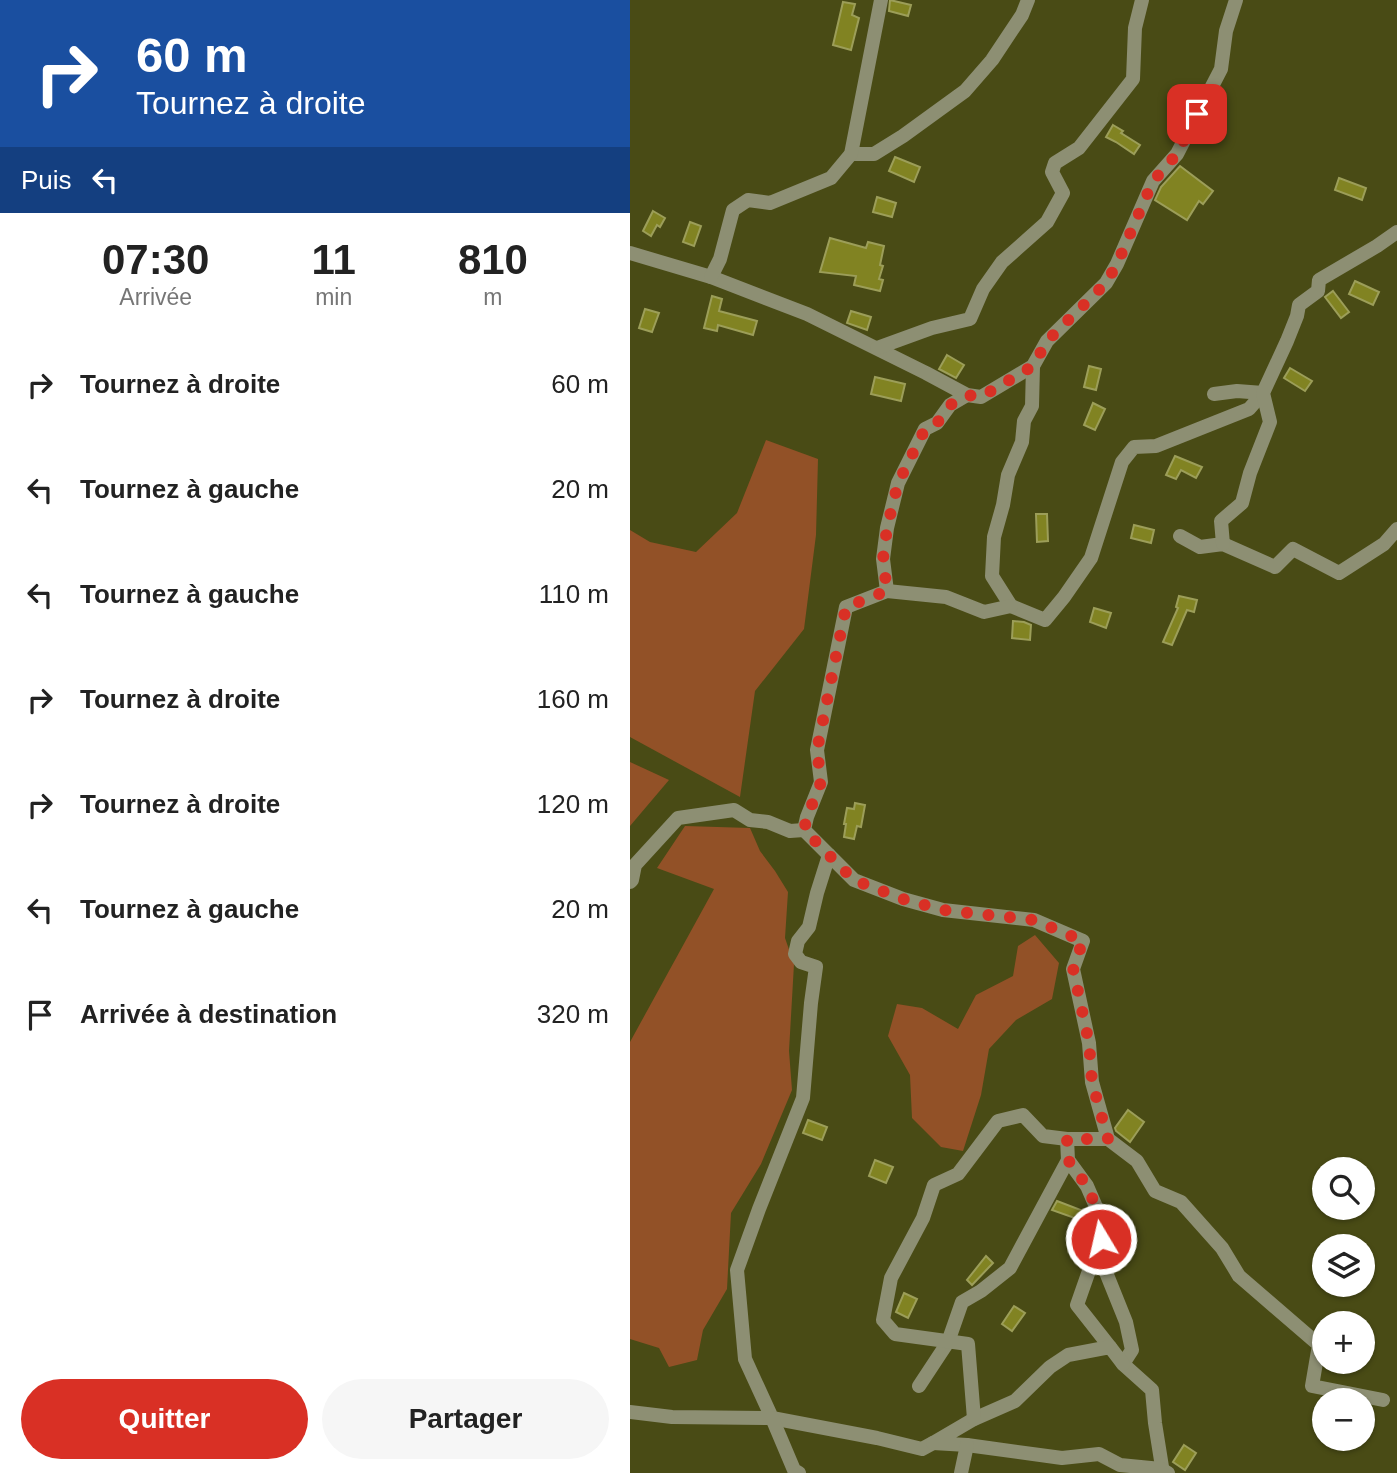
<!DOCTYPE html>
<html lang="fr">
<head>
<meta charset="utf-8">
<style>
  :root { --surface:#fff; --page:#f6f6f6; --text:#222; --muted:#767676; --accent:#d93025 }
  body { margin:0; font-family:Helvetica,sans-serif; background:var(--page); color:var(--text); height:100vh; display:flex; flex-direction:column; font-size:26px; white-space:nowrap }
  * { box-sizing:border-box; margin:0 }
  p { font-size:23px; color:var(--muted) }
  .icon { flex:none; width:38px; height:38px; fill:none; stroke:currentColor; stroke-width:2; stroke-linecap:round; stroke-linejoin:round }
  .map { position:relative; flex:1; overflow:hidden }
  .side { display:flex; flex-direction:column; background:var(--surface); width:630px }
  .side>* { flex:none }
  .guide { background:#1a4fa0; color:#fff; overflow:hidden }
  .tools { position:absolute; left:682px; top:1157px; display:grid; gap:14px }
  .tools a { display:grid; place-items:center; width:63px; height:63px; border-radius:50%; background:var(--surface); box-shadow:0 2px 5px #0004; font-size:35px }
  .pin { position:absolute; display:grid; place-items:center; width:60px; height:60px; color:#fff; margin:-30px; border-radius:14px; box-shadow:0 4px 10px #0006 }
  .me { position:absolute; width:77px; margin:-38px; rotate:351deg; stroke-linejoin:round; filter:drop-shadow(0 0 5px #0008) }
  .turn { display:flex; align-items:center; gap:24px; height:147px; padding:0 21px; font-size:32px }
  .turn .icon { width:91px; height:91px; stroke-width:2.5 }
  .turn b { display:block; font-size:49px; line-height:60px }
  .then { display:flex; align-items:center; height:66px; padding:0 21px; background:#0003; gap:14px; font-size:26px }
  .eta { display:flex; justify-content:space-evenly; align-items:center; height:119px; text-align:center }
  .eta b { font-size:42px; font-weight:700; line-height:49px }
  .cta { display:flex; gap:14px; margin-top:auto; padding:14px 21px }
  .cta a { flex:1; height:80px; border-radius:42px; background:var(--accent); color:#fff; font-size:28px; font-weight:700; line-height:80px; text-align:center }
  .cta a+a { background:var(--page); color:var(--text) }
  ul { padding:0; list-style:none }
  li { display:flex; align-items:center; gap:21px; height:105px; padding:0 21px }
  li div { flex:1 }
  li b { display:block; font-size:26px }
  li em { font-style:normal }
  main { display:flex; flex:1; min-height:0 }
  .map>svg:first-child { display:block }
  .green { fill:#925127 }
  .building { fill:#818322; stroke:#9c9e59; stroke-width:2 }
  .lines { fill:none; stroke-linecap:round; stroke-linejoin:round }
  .minor { stroke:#8d8f73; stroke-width:14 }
  .route { stroke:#d93025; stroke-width:12; stroke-dasharray:0 21.6 }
</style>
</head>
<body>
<main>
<section class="side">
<div class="guide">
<div class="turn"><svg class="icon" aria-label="right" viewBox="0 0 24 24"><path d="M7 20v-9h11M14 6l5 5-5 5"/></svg><div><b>60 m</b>Tournez à droite</div></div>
<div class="then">Puis<svg class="icon" aria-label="left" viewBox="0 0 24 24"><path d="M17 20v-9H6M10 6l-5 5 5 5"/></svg></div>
</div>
<div class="eta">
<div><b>07:30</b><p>Arrivée</p></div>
<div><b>11</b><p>min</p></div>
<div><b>810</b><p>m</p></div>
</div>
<ul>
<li><svg class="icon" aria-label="right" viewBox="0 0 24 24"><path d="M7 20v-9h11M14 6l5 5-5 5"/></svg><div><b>Tournez à droite</b></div><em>60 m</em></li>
<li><svg class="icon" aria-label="left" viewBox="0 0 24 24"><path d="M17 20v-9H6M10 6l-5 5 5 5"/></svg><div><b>Tournez à gauche</b></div><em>20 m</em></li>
<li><svg class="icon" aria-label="left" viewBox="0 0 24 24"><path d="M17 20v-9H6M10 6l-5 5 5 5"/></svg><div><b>Tournez à gauche</b></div><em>110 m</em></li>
<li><svg class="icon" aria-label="right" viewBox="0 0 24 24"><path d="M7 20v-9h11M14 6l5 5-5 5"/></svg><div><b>Tournez à droite</b></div><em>160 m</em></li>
<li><svg class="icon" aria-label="right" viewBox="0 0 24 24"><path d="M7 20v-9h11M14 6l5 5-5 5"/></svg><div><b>Tournez à droite</b></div><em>120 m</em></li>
<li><svg class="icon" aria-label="left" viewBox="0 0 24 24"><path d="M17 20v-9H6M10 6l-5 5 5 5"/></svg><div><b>Tournez à gauche</b></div><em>20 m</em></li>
<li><svg class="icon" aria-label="arrive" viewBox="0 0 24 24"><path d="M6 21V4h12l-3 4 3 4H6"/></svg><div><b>Arrivée à destination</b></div><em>320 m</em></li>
</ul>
<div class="cta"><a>Quitter</a><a>Partager</a></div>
</section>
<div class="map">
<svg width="767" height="1473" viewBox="0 0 767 1473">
  <rect width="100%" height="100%" fill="#494b15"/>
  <g class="green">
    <polygon points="136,440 188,459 186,535 174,629 125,691 110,797 0,737 0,530 20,542 66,552 107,513"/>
    <polygon points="0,762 39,780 0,826"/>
    <polygon points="55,826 120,828 130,851 145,871 158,892 155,938 164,964 159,1051 162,1090 131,1164 101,1213 97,1289 73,1330 67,1360 39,1367 29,1348 0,1339 0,1042 84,889 27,868"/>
    <polygon points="405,935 429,963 422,999 386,1020 359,1049 351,1095 333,1151 311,1147 282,1118 280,1075 258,1036 267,1004 292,1008 328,1029 346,995 383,976 388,946"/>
  </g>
  <g class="building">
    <polygon points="260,0 281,5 278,16 259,11"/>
    <polygon points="213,2 225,4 222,15 229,18 221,50 203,45"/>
    <polygon points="483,125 493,131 491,133 510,145 504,154 486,142 476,137"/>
    <polygon points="265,157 290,167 284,182 259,171"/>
    <polygon points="550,166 583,191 573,204 569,201 557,220 525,200 531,187"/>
    <polygon points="709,178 736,188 732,200 705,190"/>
    <polygon points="247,197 266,203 262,217 243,212"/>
    <polygon points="23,211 35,218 30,227 27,225 21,236 13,231"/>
    <polygon points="60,222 71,226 64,246 53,242"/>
    <polygon points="200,238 236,248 238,242 254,246 250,265 253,266 249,279 253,280 250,291 224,285 226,276 190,272"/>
    <polygon points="725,281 749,292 743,305 719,294"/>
    <polygon points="703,291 719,312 711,318 695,297"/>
    <polygon points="82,296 92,299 89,311 127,321 123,335 88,325 87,331 74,328"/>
    <polygon points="15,309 29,313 22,332 9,328"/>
    <polygon points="221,311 241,317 237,330 217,323"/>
    <polygon points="317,355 334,365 326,378 309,369"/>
    <polygon points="459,366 471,369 466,390 454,387"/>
    <polygon points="660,368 682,381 675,391 654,378"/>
    <polygon points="245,377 275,384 271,401 241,394"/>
    <polygon points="463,403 475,409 465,430 454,425"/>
    <polygon points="545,456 572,467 566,478 551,470 546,479 536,475"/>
    <polygon points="406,514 417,514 418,541 407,542"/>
    <polygon points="504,525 524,530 521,543 501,538"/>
    <polygon points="549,596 567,600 564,612 557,610 542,645 533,642 548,608 546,607"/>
    <polygon points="464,608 481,613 476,628 460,622"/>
    <polygon points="383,621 394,622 401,625 400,640 382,638"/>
    <polygon points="225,803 235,805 231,827 227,826 224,839 214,837 216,824 214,824 217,808 224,809"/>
    <polygon points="498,1110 514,1122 500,1142 486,1131 485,1128"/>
    <polygon points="178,1120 197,1127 192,1140 173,1133"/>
    <polygon points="245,1160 263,1167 256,1183 239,1176"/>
    <polygon points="427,1201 456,1212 453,1221 422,1210"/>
    <polygon points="356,1256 363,1263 342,1285 337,1280"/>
    <polygon points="274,1293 287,1299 278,1318 266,1312"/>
    <polygon points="384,1306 395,1313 382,1331 372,1324"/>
    <polygon points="554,1445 566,1453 555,1470 543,1462"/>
  </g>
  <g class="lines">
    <g class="minor">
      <polyline points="221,154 244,154 273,136 335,91 362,60 392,15 398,0"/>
      <polyline points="0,253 81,277 177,314 296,373 337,395 351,397 403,366 417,341 476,283 487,264 523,181 547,154 591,69 596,31 606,0"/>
      <polyline points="81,277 90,259 103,210 118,200 140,203 201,178 221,154 251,0"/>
      <polyline points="247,348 302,328 340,319 353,289 372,262 417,222 433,193 422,172 425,163 449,148 503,79 505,28 512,0"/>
      <polyline points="403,366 402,406 394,421 392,442 378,475 373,505 364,537 362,576 381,606 415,620 434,597 461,558 492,462 504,447 526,446 619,409 633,393 607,391 584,394"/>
      <polyline points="550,536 570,547 593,544 645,567 663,549 709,573 754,544 767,529"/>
      <polyline points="593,544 591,521 612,503 620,473 640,422 633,393 657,341 667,316 669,305 688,291 689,280 747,246 767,232"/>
      <polyline points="257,591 253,559 257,528 268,483 295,429 307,423 320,405 337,395"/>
      <polyline points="381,606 354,612 316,597 257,591 216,607 187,750 191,782 177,817 174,830 224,880 273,899 313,910 404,920 453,941 443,969 459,1043 462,1082 478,1139 507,1161 525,1191 551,1202 592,1248 609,1276 689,1345 682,1386 753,1400"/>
      <polyline points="199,855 187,893 179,927 168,941 165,954 171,962 186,967 181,1003 173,1098 129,1209 107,1270 115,1359 142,1418 247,1438 292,1449 303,1443"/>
      <polyline points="0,882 2,880 5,865 48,818 104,810 120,820 138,822 160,831 174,830"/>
      <polyline points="478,1139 437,1139 438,1160 457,1186 473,1223 469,1255 496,1322 502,1350 493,1364 522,1390 525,1423 533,1473"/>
      <polyline points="469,1255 460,1268 447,1305 480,1347"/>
      <polyline points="493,1364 480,1347 438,1355 420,1367 385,1401 344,1419 303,1443 337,1445 432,1458 469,1454 490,1465 531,1469 538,1473"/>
      <polyline points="289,1386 318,1342 332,1302 351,1291 380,1268 438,1160"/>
      <polyline points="0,1412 42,1417 142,1418 164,1470 169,1473"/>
      <polyline points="344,1419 338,1344 265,1334 253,1320 261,1278 293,1218 304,1185 328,1174 368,1121 393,1115 413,1136 437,1139"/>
      <polyline points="331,1473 337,1445"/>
    </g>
  </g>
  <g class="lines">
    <polyline class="route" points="471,1239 473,1223 457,1186 438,1160 437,1139 478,1139 462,1082 459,1043 443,968 453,941 404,920 313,910 273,899 224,880 174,830 177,817 191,782 187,750 216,607 257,591 253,559 257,528 268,483 295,429 307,423 320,405 337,395 351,397 403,366 417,341 476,283 487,264 523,181 547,154 567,114"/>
  </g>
</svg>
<div class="tools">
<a><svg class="icon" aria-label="search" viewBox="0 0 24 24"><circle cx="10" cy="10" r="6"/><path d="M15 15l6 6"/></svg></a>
<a><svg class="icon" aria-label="layers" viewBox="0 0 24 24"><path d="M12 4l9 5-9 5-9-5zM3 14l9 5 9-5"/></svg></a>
<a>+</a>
<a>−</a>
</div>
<div class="pin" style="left:567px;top:114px;background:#d93025"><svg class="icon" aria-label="arrive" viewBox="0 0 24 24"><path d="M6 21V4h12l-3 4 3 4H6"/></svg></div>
<svg class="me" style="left:471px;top:1239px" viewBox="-20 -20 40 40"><circle r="17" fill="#d93025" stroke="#fff" stroke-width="3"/><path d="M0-11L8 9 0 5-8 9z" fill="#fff"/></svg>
</div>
</main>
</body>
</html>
